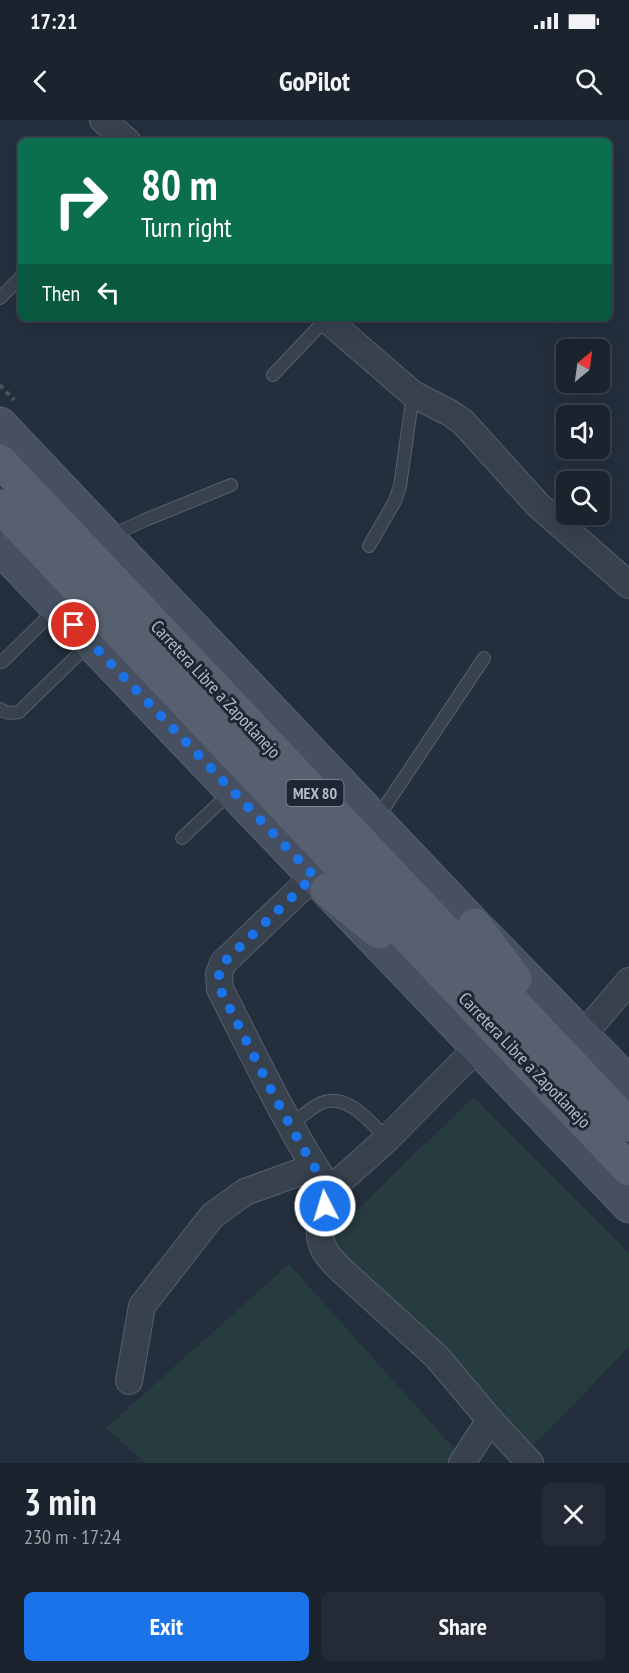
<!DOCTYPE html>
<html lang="en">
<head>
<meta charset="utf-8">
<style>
  :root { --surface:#1b232e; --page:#242b36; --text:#f1f3f6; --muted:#a0a4aa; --line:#39404a; --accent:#1a73e8 }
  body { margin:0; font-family:"PT Sans Narrow",sans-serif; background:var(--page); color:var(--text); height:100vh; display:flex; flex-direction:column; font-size:22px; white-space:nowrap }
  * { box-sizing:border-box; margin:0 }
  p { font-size:20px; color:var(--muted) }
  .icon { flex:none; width:33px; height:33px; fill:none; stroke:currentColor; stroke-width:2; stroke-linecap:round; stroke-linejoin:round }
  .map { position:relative; height:1343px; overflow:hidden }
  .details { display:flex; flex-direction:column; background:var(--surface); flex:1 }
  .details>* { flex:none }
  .guide { position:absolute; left:18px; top:18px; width:594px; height:183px; border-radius:9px; box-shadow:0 6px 24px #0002,0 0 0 2px var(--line); background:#0b6e4f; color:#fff; overflow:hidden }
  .needle { width:39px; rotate:29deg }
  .fabs { position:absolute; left:556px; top:219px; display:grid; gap:12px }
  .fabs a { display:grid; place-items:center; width:54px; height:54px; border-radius:9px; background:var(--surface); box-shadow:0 6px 24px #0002,0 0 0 2px var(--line); font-size:30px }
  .pin { position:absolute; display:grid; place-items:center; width:51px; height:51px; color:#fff; margin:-26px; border:3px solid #fff; border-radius:50%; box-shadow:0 2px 6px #0007 }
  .me { position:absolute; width:66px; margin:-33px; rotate:355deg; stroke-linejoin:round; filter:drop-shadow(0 0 4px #0008) }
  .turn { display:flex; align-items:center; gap:21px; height:126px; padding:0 24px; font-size:27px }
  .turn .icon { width:78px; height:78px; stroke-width:2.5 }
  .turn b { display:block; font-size:42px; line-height:51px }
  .then { display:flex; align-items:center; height:57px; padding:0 24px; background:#0003; gap:12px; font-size:22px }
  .round { display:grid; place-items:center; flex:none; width:63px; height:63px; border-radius:9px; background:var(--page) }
  .summary { display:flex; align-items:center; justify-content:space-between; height:102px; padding:0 24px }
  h1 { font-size:36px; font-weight:600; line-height:45px }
  .cta { display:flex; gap:12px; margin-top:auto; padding:12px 24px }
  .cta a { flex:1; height:69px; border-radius:9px; background:var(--accent); color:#fff; font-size:24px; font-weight:600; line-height:69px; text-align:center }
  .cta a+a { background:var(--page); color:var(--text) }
  .status { display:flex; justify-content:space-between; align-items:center; height:42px; padding:0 30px; background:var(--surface); direction:ltr }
  .status svg { height:16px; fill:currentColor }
  header { display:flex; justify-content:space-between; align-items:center; height:78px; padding:0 24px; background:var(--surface); font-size:27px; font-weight:600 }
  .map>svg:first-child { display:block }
  .green { fill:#263c3f }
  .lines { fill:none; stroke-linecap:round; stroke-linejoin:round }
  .lane-casing { stroke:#565f6c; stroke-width:14 }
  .street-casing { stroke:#565f6c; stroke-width:28 }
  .secondary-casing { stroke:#565f6c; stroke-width:35 }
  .primary-casing { stroke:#414a57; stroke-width:35 }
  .path { stroke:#44595c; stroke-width:4; stroke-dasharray:4.5 4.5; stroke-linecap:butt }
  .lane { stroke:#38414e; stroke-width:12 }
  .street { stroke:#38414e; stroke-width:26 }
  .secondary { stroke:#465061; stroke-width:33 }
  .primary { stroke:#56606e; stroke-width:33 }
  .route { stroke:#1a73e8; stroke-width:10; stroke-dasharray:0 18 }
  .labels { text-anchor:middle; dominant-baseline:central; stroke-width:6; stroke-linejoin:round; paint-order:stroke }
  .shield { fill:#1d2633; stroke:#878f9c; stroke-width:1.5 }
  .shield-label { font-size:16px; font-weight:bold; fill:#b4bcc9 }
  .street-label { font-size:18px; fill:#b4bcc9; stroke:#1d2633 }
</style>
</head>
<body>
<div class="status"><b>17:21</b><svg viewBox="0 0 49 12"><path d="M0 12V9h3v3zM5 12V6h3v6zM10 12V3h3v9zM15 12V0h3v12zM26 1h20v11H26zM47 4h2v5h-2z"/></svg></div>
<header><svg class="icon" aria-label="back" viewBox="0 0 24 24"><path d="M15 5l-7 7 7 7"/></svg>GoPilot<svg class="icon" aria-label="search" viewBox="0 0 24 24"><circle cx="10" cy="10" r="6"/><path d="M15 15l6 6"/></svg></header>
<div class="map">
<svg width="629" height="1343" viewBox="0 0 629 1343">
  <rect width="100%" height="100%" fill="#242f3e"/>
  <g class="green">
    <polygon points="473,977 629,1133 629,1227 533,1326 326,1120"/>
    <polygon points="289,1144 458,1333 451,1343 145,1343 106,1308"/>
  </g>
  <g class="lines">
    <defs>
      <g id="lane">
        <polyline points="0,178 21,157"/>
        <polyline points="273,255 326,199"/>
        <polyline points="108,417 145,400 231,365"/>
        <polyline points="369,426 395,381 400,366 413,274"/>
        <polyline points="2,542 57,488"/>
        <path d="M0 589C6 594 12 593 19 592L90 523"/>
        <polyline points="376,700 484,538"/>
        <polyline points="182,718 231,672"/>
        <path d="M290 1005C300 998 311 988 321 983 348 972 371 1003 387 1019"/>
      </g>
      <g id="street">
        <polyline points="103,0 127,21"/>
        <polyline points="325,198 413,274 450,293 463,302 538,385 629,465"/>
        <path d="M314 756 223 843 219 854 220 869C255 937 287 1007 330 1070 323 1091 313 1112 326 1133 329 1138 335 1143 339 1148L437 1237 490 1300 530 1343"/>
        <polyline points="570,929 583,915 629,861"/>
        <polyline points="330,1070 387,1019 460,945 492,915"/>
        <polyline points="129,1261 142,1186 212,1096 245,1072 314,1047"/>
        <polyline points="462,1343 490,1300"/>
      </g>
      <g id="secondary">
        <polyline points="0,304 475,805 629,963"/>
        <polyline points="0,428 629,1086"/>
      </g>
      <g id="primary">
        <polyline points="0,341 629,1005"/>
        <polyline points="0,386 473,886 629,1049"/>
        <polyline points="327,770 379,812"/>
        <polyline points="475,805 515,859"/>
      </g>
    </defs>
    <use href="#lane" class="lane-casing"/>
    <use href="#street" class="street-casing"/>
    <use href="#secondary" class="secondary-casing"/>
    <use href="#primary" class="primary-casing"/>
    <polyline class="path" points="0,265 14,280"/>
    <use href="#lane" class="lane"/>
    <use href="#street" class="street"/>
    <use href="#secondary" class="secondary"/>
    <use href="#primary" class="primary"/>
  </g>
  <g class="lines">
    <path class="route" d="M74 505 314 756 223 843 219 854 220 869C255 937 287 1007 330 1071L325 1086"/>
  </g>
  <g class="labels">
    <rect class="shield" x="286.5" y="660" width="57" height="26" rx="4.5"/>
    <g class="shield-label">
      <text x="315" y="673">MEX 80</text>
    </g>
    <g class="street-label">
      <text transform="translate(216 569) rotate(47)">Carretera Libre a Zapotlanejo</text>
      <text transform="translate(525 940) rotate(46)">Carretera Libre a Zapotlanejo</text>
    </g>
  </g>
</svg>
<div class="fabs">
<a><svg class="needle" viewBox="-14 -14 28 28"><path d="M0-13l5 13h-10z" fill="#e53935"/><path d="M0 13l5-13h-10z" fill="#a0a4aa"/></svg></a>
<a><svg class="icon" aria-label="sound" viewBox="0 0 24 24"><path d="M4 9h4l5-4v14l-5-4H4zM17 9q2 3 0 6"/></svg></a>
<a><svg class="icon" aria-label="search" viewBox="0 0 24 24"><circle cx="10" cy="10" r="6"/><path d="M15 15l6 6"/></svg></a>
</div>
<div class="pin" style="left:74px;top:505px;background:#d93025"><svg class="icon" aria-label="arrive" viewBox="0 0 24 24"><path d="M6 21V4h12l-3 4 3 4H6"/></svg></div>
<svg class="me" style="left:325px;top:1086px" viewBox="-20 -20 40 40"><circle r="17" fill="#1a73e8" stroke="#fff" stroke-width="3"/><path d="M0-11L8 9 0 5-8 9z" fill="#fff"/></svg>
<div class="guide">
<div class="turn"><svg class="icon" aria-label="right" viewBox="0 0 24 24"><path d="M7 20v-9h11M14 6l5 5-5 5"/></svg><div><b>80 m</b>Turn right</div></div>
<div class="then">Then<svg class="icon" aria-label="left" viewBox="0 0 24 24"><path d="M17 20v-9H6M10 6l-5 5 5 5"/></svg></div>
</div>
</div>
<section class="details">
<div class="summary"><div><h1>3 min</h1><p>230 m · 17:24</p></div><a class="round"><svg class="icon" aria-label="close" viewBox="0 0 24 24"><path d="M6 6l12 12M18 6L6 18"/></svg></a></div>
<div class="cta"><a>Exit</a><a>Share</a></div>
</section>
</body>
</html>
